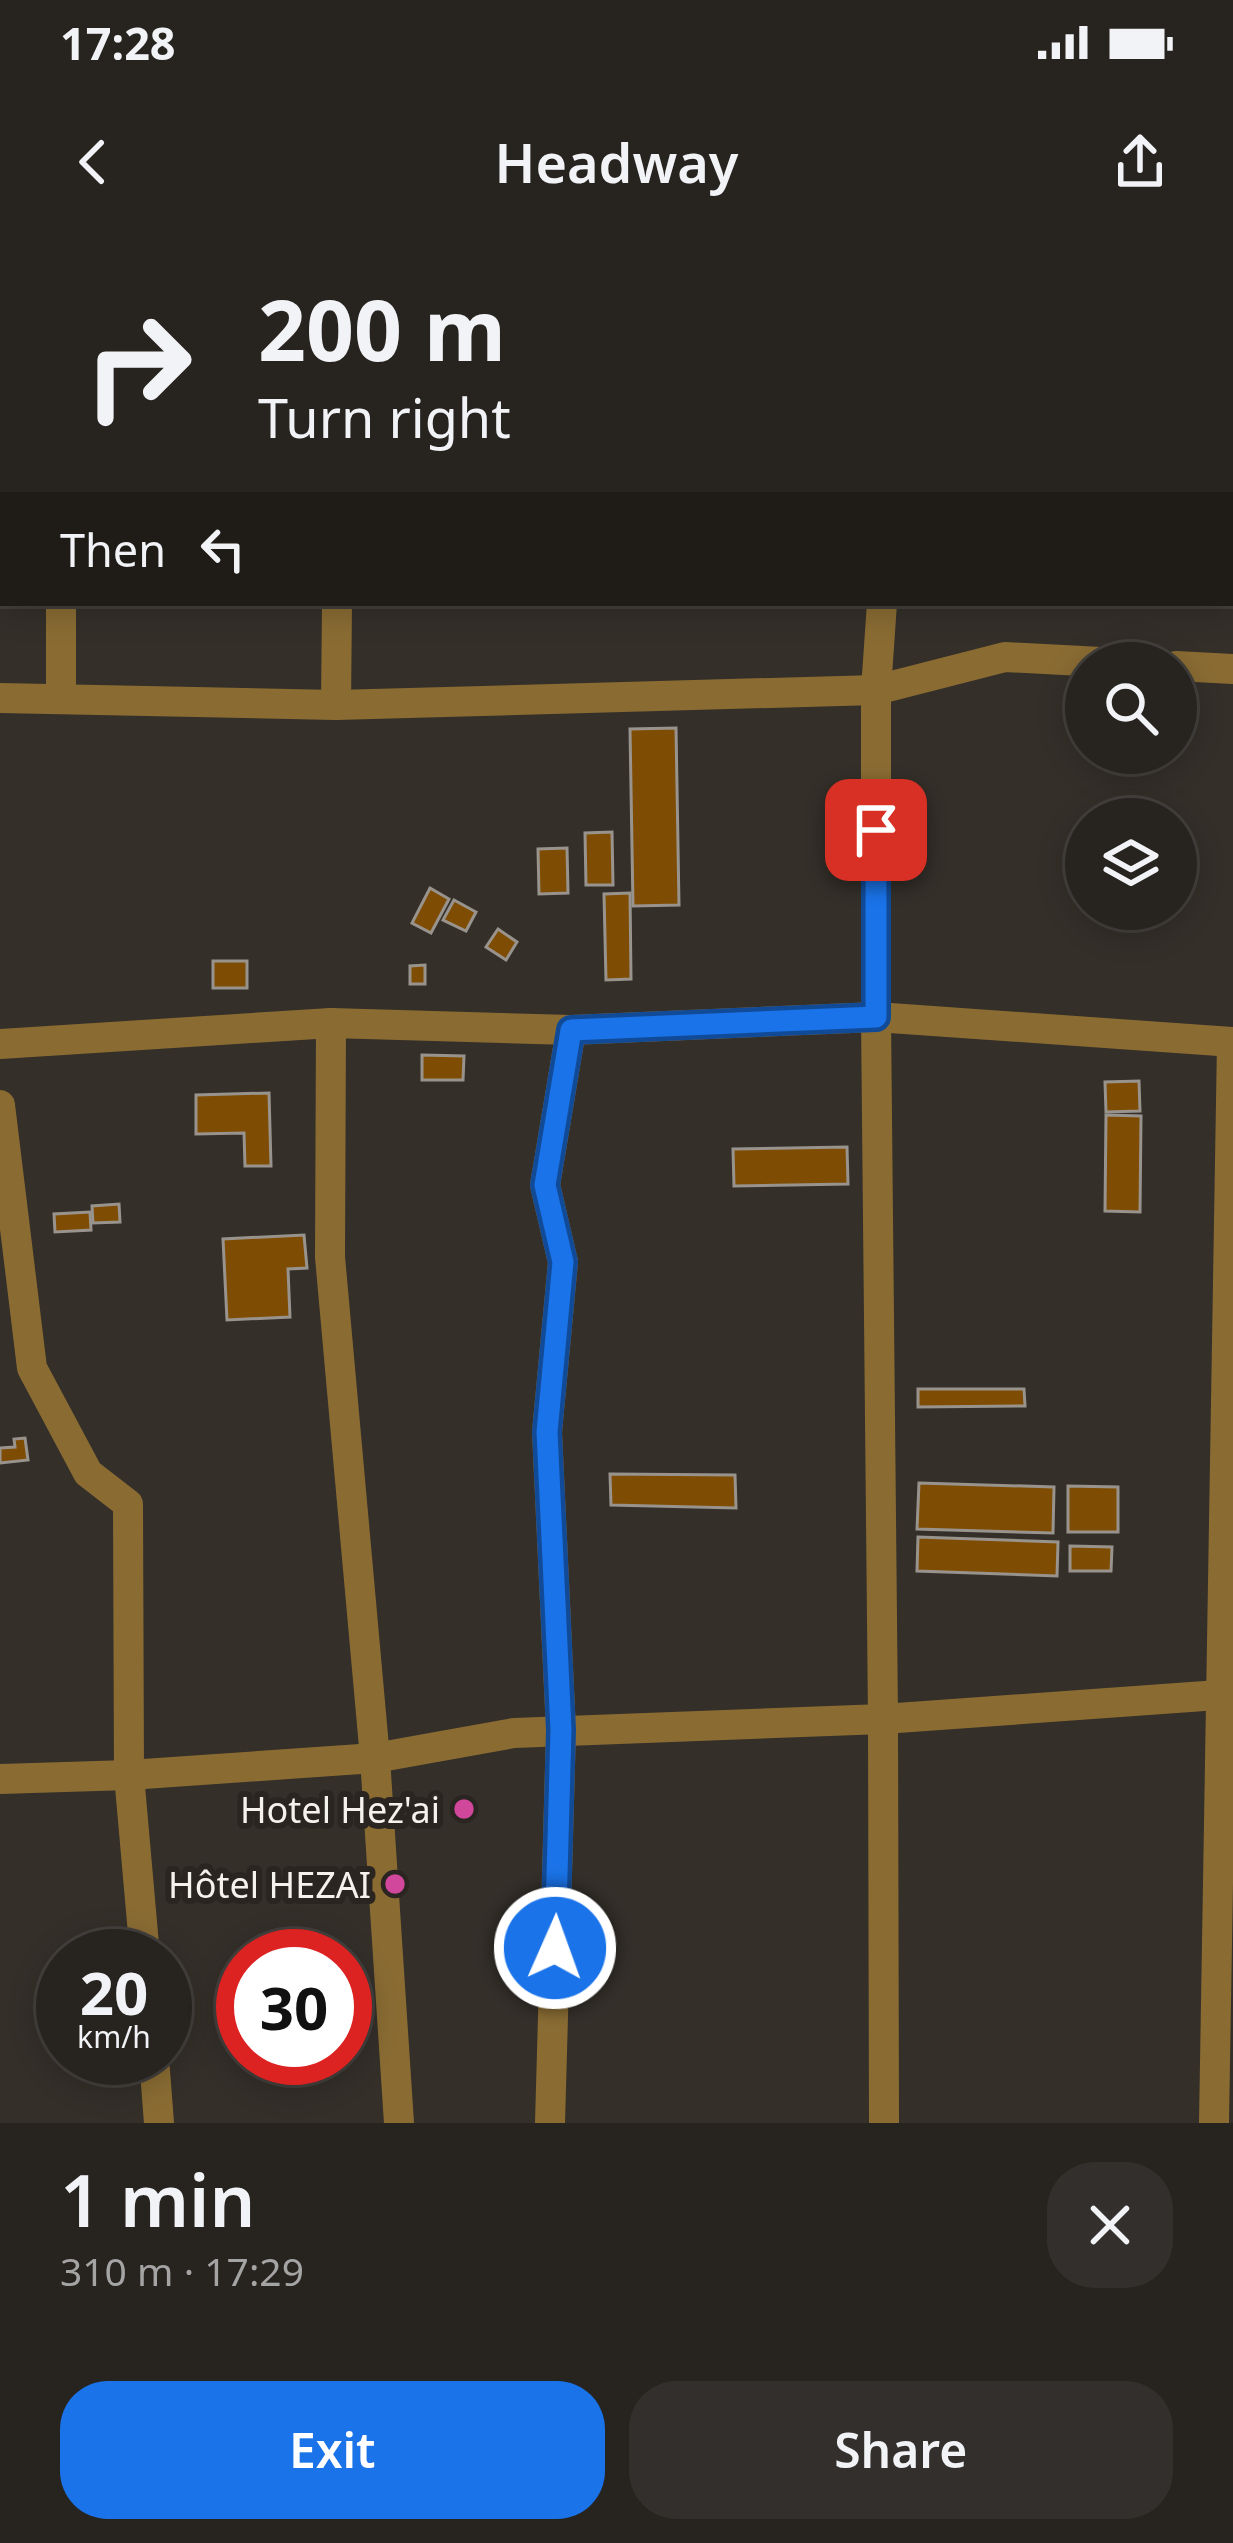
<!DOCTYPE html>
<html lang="en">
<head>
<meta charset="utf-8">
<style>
  :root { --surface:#27231f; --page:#332f2c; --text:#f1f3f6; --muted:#a4a4a4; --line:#43403d; --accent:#1a73e8 }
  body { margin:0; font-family:"Noto Sans",sans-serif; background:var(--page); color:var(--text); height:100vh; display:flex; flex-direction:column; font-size:45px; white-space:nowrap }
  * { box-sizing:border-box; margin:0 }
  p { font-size:39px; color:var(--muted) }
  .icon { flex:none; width:66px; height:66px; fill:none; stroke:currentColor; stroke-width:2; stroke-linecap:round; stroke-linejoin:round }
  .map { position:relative; height:1883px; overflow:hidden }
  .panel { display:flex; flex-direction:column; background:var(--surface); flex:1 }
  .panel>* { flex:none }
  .guide { position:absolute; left:0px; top:0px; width:1233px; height:366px; box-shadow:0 6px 30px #0003,0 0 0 3px var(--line); background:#27231f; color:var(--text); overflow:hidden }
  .buttons { position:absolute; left:1065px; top:402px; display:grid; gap:24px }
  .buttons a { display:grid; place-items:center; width:132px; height:132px; border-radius:50%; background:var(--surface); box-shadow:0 6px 30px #0003,0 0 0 3px var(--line); font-size:60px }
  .speed { position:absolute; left:36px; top:1689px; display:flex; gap:24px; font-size:60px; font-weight:700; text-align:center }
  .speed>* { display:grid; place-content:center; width:156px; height:156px; border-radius:50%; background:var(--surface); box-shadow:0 6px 30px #0003,0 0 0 3px var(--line); line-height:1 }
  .speed small { font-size:30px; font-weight:400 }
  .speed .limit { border:18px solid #d22; background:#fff; color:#111 }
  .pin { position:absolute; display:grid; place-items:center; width:102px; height:102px; color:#fff; margin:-51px; border-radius:24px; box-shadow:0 6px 18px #0006 }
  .me { position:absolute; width:132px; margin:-66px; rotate:2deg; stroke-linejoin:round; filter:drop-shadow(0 0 9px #0008) }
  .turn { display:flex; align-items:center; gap:42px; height:252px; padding:0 60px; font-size:54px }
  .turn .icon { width:156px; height:156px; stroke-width:2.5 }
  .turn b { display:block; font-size:84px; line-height:102px }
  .then { display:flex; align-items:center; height:114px; padding:0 60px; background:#0003; gap:24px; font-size:45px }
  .round { display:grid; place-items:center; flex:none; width:126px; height:126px; border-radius:48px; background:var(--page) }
  .head { display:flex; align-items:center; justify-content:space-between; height:204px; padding:0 60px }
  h1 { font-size:72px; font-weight:600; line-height:90px }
  .primary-button { display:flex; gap:24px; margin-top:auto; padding:24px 60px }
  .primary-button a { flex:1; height:138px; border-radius:48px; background:var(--accent); color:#fff; font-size:48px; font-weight:600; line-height:138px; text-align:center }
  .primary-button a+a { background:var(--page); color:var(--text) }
  .status { display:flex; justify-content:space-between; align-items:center; height:84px; padding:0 60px; background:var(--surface); direction:ltr }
  .status svg { height:33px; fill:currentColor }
  header { display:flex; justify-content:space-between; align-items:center; height:156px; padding:0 60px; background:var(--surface); font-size:54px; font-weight:600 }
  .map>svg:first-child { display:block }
  .building { fill:#7e4c02; stroke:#99938d; stroke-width:3 }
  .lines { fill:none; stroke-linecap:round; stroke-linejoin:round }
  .minor { stroke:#8a6c33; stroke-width:30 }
  .route-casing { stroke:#114b97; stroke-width:30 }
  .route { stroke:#1a73e8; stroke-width:21 }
  .hotel-dot { fill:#d1479c; stroke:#2a2520; stroke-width:4.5 }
  .labels { text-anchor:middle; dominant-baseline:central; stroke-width:12; stroke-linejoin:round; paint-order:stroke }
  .poi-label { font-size:36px; fill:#f5f2ee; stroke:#2a2520; text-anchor:end }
</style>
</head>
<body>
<div class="status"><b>17:28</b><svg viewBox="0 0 49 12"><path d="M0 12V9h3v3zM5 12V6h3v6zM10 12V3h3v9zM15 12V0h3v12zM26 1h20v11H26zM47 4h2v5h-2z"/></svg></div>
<header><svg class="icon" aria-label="back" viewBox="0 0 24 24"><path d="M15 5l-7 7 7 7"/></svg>Headway<svg class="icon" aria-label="share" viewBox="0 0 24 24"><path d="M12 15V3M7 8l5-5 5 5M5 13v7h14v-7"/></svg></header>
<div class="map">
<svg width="1233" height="1883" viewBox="0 0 1233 1883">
  <rect width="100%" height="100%" fill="#342f29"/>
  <g class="building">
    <polygon points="666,0 758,0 759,3 666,3"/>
    <polygon points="676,488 679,665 633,666 630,489"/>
    <polygon points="612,592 613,645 586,645 585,593"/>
    <polygon points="567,608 568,653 539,654 538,609"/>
    <polygon points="430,648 449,659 431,693 412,683"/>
    <polygon points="630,653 631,739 606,740 604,654"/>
    <polygon points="454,660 476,672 466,691 443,680"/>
    <polygon points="498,689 517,702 506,720 486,707"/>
    <rect x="213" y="721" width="34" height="27"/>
    <polygon points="425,725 425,744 410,744 410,726"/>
    <polygon points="422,815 464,816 463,840 422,840"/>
    <polygon points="1139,841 1140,871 1106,872 1105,842"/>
    <polygon points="269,853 271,926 245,926 244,893 196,894 196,855"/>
    <polygon points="1106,875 1141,876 1140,972 1105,971"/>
    <polygon points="847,907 848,944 734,946 733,909"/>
    <polygon points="119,964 120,982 93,983 92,966"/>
    <polygon points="90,972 91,990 55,992 54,974"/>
    <polygon points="304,995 307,1028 288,1029 290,1077 227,1080 223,999"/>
    <polygon points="918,1149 1024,1149 1025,1166 918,1167"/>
    <polygon points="25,1198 28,1220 0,1223 0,1208 15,1207 14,1199"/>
    <polygon points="610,1234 735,1235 736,1268 611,1265"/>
    <polygon points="919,1243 1054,1247 1053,1293 917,1289"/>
    <polygon points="1068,1246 1118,1247 1118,1292 1068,1292"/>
    <polygon points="918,1297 1058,1302 1057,1336 917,1331"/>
    <polygon points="1070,1306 1112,1307 1111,1331 1070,1331"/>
  </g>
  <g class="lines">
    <g class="minor">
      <polyline points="332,0 332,3"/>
      <polyline points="912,0 912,3"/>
      <polyline points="72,3 72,0"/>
      <polyline points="1230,99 1233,98"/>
      <polyline points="882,363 876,450 876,777 883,1479 884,1883"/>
      <polyline points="1176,426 1233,429"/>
      <polyline points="0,458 336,465 876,450 1005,417 1120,423"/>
      <polyline points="61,458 61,363"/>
      <polyline points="336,465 337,363"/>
      <polyline points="331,783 330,1017 375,1518 399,1883"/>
      <polyline points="0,804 331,783 571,790 876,777 1233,802"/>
      <polyline points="0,865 32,1128 88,1233 128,1264 129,1535 145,1716"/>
      <polyline points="0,1539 129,1535 375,1518 514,1493 883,1479 1233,1454"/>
      <polyline points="154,1818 159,1883"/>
      <polyline points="550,1883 561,1491 547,1192 563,1022 545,945 571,790"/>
      <polyline points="1214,1883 1232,802"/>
    </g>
  </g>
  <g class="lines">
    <defs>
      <polyline id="route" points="555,1708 561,1490 547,1192 563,1022 545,945 571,790 876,777 876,590"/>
    </defs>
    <use href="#route" class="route-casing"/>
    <use href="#route" class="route"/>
  </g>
  <g class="hotel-dot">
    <circle cx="464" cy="1569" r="12"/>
    <circle cx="395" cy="1644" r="12"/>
  </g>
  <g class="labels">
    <g class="poi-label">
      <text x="440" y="1569">Hotel Hez'ai</text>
      <text x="371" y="1644">Hôtel HEZAI</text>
    </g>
  </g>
</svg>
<div class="buttons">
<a><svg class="icon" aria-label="search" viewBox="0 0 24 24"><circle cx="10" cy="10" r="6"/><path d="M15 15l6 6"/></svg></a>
<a><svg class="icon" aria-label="layers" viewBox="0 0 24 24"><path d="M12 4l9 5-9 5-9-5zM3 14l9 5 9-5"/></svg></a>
</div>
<div class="speed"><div>20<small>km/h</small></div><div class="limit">30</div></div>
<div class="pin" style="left:876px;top:590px;background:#d93025"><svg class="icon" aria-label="arrive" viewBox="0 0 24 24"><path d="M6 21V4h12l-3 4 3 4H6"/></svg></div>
<svg class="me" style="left:555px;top:1708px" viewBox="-20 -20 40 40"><circle r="17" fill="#1a73e8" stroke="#fff" stroke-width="3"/><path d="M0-11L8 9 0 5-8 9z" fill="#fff"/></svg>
<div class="guide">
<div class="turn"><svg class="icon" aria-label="right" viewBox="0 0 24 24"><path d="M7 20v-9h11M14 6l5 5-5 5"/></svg><div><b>200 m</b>Turn right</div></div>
<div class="then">Then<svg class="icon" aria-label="left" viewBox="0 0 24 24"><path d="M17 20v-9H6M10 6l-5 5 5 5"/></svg></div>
</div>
</div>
<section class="panel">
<div class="head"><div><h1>1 min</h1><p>310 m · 17:29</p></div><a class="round"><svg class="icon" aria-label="close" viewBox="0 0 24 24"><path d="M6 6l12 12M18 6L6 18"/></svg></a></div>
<div class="primary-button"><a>Exit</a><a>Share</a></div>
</section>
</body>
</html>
